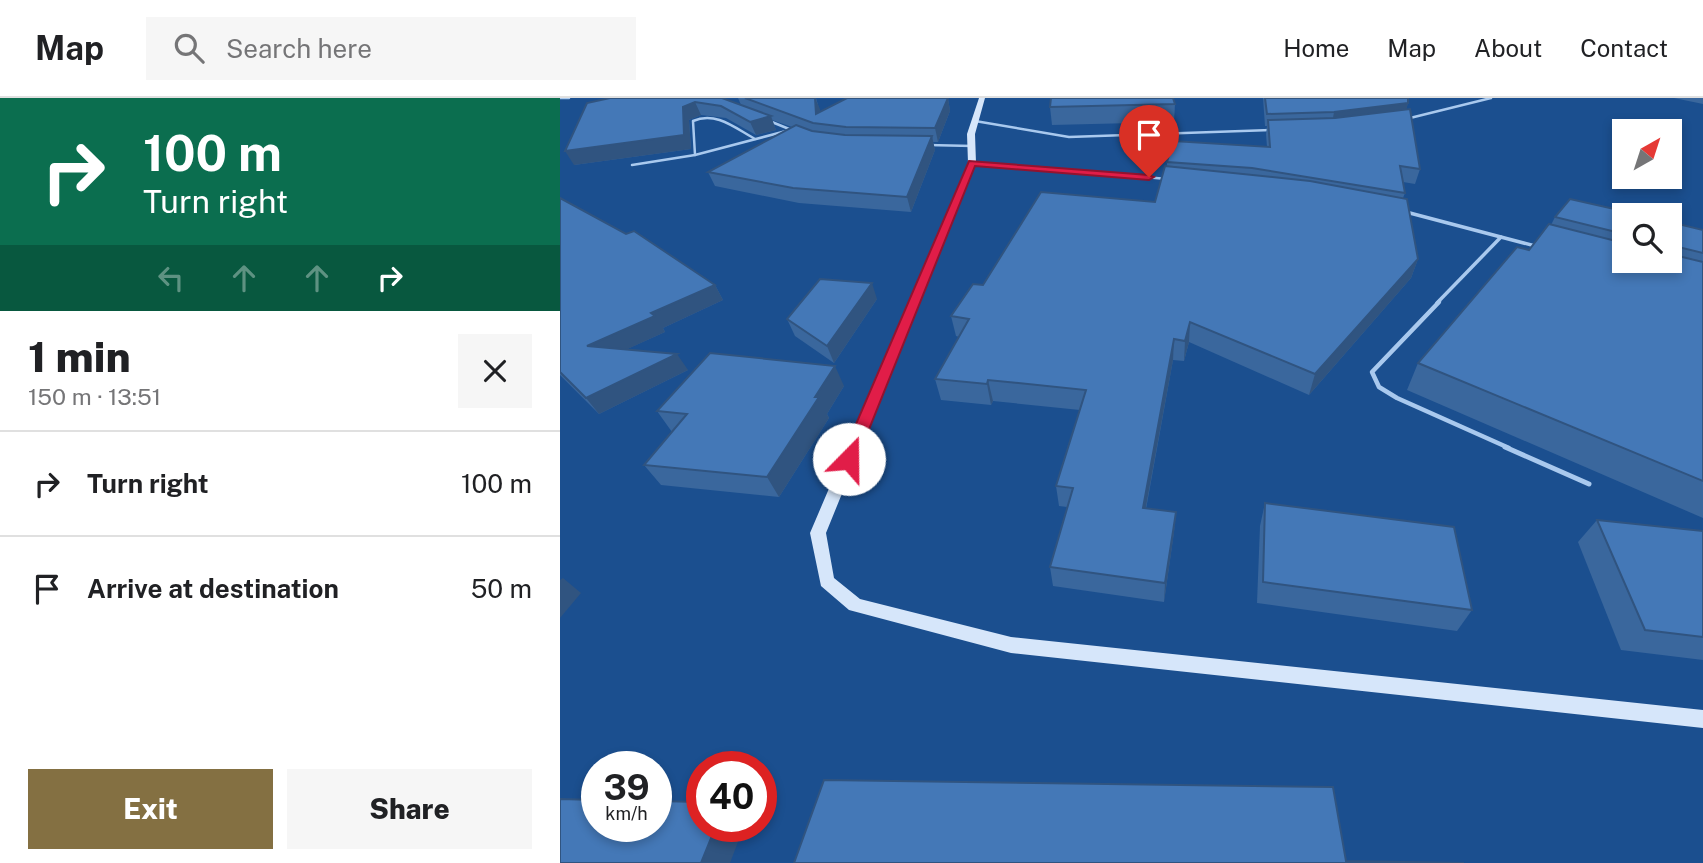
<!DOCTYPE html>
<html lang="en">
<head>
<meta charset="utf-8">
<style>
  :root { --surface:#fff; --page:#f6f6f6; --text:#202124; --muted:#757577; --line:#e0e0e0; --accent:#847042 }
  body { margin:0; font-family:"Public Sans",sans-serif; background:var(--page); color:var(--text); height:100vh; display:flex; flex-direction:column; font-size:26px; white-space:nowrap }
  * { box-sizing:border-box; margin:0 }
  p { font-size:23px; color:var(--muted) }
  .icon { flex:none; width:38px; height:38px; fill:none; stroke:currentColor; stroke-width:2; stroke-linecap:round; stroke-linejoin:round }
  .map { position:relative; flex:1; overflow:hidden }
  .sheet { display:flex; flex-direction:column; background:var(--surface); width:560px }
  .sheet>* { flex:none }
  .banner { background:#0b6e4f; color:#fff; overflow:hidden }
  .needle { width:46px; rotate:39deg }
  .fabs { position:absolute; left:1052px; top:21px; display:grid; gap:14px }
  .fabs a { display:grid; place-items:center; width:70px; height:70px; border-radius:0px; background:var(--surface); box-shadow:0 4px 10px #0003; font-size:35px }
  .speed { position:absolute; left:21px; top:653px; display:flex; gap:14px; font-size:35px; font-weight:700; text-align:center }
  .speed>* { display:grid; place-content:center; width:91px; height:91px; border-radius:50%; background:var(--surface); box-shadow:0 4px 10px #0003; line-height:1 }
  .speed small { font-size:18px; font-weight:400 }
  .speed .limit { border:10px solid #d22; background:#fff; color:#111 }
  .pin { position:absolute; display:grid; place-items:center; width:60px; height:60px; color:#fff; margin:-72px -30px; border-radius:50% 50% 50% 0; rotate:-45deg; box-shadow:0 0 7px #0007 }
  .pin .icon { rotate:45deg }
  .me { position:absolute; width:77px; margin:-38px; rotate:22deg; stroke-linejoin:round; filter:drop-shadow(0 0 5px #0008) }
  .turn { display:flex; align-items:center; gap:24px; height:147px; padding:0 28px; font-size:32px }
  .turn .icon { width:91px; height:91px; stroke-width:2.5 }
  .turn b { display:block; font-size:49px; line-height:60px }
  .lanes { display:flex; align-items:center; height:66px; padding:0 28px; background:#0003; justify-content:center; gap:35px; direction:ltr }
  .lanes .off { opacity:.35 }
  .round { display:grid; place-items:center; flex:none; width:74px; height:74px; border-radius:0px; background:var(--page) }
  .summary { display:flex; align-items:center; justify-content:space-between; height:119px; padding:0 28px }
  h1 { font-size:42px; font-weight:800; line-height:52px }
  .action { display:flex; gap:14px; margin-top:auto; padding:14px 28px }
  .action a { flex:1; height:80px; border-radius:0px; background:var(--accent); color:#fff; font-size:28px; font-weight:800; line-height:80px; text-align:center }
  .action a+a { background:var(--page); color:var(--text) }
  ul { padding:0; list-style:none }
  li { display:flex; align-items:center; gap:21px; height:105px; padding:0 28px; border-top:2px solid var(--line) }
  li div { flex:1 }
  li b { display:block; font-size:26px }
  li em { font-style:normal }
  header { display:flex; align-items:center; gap:42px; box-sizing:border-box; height:98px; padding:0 35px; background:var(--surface); border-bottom:2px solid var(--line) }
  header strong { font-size:33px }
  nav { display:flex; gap:38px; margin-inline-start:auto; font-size:24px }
  .search { width:490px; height:63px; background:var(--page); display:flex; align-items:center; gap:18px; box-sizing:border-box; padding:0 24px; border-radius:0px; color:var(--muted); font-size:26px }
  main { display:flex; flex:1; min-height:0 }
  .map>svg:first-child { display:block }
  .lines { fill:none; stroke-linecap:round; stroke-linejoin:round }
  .lane-far3 { stroke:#a9c9ee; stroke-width:2.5 }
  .lane-far2 { stroke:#a9c9ee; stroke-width:3.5 }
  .lane-far1 { stroke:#a9c9ee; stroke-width:4.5 }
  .lane { stroke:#a9c9ee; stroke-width:5 }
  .secondary { fill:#d6e6fa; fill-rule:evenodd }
  .wall { fill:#3a679d }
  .shaded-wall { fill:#305480 }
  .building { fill:#4478b7; stroke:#305480; stroke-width:2 }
  .route { fill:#e11d48; stroke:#92132f; stroke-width:2 }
</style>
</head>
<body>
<header>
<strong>Map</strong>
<div class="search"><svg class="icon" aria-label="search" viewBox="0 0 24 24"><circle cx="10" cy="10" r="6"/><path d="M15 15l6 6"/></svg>Search here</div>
<nav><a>Home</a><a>Map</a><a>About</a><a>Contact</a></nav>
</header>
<main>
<section class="sheet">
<div class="banner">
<div class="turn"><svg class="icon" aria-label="right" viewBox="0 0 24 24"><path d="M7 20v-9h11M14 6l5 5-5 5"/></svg><div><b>100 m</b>Turn right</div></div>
<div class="lanes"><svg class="icon off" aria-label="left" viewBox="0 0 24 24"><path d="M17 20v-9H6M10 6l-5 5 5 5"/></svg><svg class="icon off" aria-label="ahead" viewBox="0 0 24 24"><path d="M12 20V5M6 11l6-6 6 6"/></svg><svg class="icon off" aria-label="ahead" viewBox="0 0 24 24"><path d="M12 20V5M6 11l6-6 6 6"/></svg><svg class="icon" aria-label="right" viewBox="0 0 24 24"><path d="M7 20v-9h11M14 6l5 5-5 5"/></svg></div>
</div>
<div class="summary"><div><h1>1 min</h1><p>150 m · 13:51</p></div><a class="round"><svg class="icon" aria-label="close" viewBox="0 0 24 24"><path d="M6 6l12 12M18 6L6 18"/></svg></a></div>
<ul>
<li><svg class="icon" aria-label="right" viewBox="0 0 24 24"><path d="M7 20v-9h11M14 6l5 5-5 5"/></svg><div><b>Turn right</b></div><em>100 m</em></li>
<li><svg class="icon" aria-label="arrive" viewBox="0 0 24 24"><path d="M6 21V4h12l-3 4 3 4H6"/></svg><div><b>Arrive at destination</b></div><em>50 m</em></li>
</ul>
<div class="action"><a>Exit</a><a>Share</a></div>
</section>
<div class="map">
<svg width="1143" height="765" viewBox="0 0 1143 765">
  <rect width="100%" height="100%" fill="#1b4f8f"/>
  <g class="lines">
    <g class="lane-far3">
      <polyline points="0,0 9,0"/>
      <polyline points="846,21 931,0"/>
      <polyline points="207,22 234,33"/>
      <polyline points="415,23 509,39 711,32"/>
      <polyline points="367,47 413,48"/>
      <path d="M135 57 133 23C156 13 175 30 195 41"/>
      <polyline points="412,65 608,81"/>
      <polyline points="72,67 135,57 230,32"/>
    </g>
    <g class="lane-far2">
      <polyline points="846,114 979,149"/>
      <polyline points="877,205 941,139"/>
    </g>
    <polyline class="lane-far1" points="879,204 812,274 819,289 837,300 949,350"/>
    <polyline class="lane" points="945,349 1029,386"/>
    <polygon class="secondary" points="419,0 425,0 415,36 416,65 266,435 274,480 300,501 451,539 1143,612 1143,630 451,555 289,512 261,488 250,435 408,65 407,36"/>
  </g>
  <g class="wall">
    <polygon points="162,0 181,7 178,0 256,0 260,14 388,0 390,13 378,44 373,44 375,52 351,114 239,105 155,88 148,74 232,29 212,22 216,32 196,37 166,20 141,17 129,22 131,51 14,67 27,5"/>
    <polygon points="703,0 848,0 848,5 846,11 860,71 855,86 843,84 845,95 843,100 858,161 851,180 749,297 629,244 624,263 613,262 586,411 616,414 614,434 604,504 493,488 490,469 507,409 499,408 496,388 520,312 433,303 431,307 381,302 375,281 399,239 396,238 391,218 423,187 595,104 607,68 607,64 707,49 706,36 707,28 705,28"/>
    <polygon points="1114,0 1143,0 1143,6"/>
    <polygon points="615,6 614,24 492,27 490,9"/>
    <polygon points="0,100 155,187 163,202 103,230 105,234 67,251 128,272 39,316 0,277"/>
    <polygon points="1064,117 1064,163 1110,163 1110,124 1143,132 1143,420 847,292 858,265 969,152 991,127 995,119"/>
    <polygon points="317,201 274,265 235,238 227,221"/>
    <polygon points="284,288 267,316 269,320 219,399 101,387 84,367 112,334 97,313"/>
    <polygon points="705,405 912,512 897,533 697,505 700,428"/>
    <polygon points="1037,422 1143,433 1143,562 1061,552 1018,444"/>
  </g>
  <g class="shaded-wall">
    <polygon points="255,0 260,11 261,26 256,16"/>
    <polygon points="388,0 390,13 378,44 375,30"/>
    <polygon points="135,4 141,17 129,22 131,51 14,67 5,53"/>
    <polygon points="848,5 845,17 772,26 774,14"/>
    <polygon points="211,18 216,32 196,37 190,24"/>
    <polygon points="372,38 375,52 351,114 347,99"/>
    <polygon points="858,161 851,180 749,297 755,276"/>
    <polygon points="312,185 317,201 274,265 267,248"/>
    <polygon points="155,187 163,202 103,230 105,234 39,264 27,248 91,215"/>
    <polygon points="630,224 629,244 624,263 625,243"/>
    <polygon points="614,241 613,262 582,430 583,410"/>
    <polygon points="117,256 128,272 39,316 26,300"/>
    <polygon points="275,268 284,288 267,316 269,320 219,399 207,379 255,299"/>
    <polygon points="428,282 433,303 431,307 427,286"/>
    <polygon points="616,414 614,434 604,504 605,485"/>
    <polygon points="3,480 21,495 0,520 0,482"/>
    <polygon points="156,728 184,728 170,765 141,765"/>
  </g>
  <g class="building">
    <polygon points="50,0 162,0 211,18 190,24 161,8 135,4 123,9 124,37 5,53 27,5"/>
    <polygon points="185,0 255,0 256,16 287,0 388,0 375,30 286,29 253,25"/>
    <polygon points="491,0 613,0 615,6 490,9"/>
    <polygon points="705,0 848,0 848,5 774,14 707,16"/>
    <polygon points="850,11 860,71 840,68 845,95 692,70 607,64 613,43 710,49 708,22 775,20"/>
    <polygon points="236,27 252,33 285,37 372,38 347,99 233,90 148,74"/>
    <polygon points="605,68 750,83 847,101 858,161 755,276 630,224 625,243 614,241 583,410 616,414 605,485 490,469 513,390 496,388 526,292 428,282 427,286 375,281 409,221 391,218 413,186 423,187 481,94 595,104"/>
    <polygon points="0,100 66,136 74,133 155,187 91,215 95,218 27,248 117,256 26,300 0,274"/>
    <polygon points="1010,101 1081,117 1064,117 1064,136 995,119"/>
    <polygon points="1110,124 1143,132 1143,155 1110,147"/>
    <polygon points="989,126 1064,145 1064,163 1110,163 1110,156 1143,164 1143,383 858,265 957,149 969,152"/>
    <polygon points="260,181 312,185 267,248 227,221"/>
    <polygon points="150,255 275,268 255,299 259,299 207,379 84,367 127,316 97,313"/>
    <polygon points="705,405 894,429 912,512 703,484"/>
    <polygon points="1037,422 1143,433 1143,539 1085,532"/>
    <polygon points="264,682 773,689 786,763 904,765 234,765"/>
    <polygon points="0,701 37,702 37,728 96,728 96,703 142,704 142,728 156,728 141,765 0,765"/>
  </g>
  <polygon class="route" points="409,63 589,77 594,79 589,82 415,68 297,361 295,365 284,365 281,361"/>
</svg>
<div class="fabs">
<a><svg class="needle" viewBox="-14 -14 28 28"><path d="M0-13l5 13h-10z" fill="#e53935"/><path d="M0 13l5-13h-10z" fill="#757577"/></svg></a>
<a><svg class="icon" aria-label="search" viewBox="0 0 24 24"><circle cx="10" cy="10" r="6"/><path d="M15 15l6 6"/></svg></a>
</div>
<div class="speed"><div>39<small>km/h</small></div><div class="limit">40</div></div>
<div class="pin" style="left:589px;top:79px;background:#d93025"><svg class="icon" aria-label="arrive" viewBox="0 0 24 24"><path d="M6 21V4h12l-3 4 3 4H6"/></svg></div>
<svg class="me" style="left:289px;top:361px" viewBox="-20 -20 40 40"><circle r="19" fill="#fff"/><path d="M0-13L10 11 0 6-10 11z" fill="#e11d48"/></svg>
</div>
</main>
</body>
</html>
